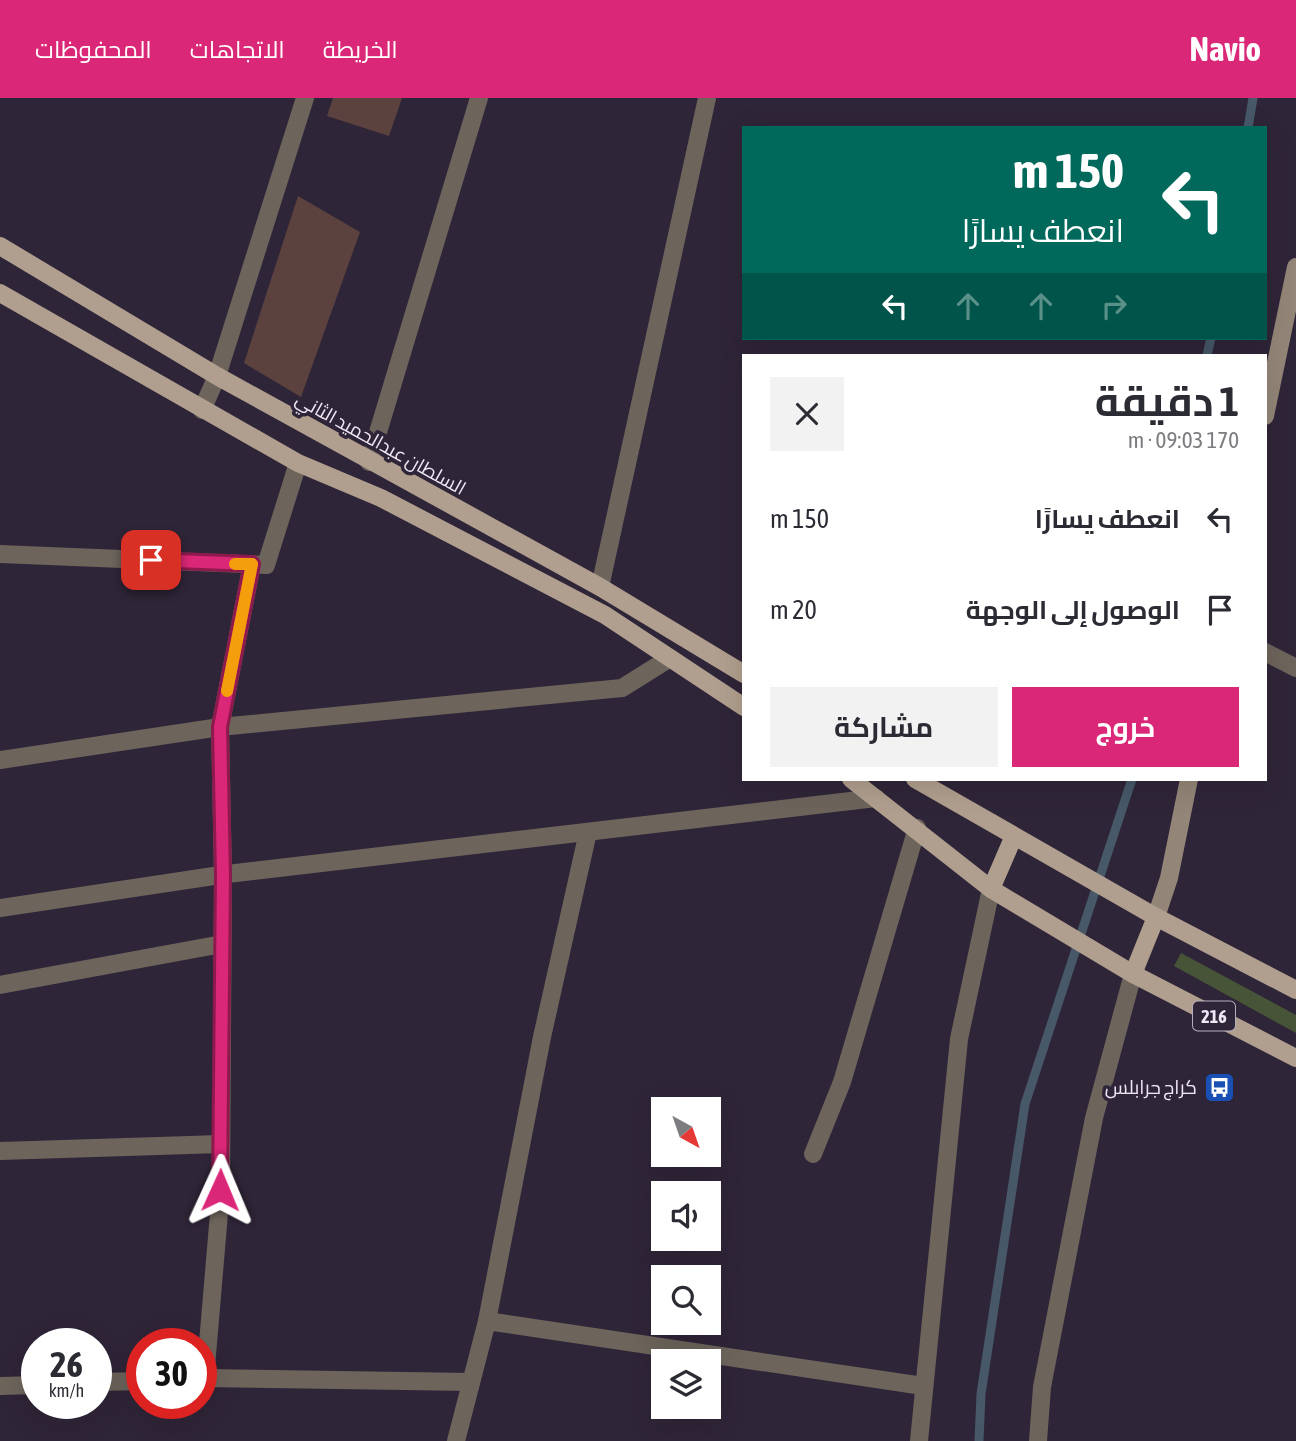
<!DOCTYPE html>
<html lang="ar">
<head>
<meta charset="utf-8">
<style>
  :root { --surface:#fff; --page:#f2f2f3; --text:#2b2b33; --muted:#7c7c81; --accent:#db2777 }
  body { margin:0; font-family:"Asap Condensed",Cairo,sans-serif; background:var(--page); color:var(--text); direction:rtl; height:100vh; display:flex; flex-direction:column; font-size:26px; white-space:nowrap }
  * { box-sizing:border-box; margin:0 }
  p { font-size:23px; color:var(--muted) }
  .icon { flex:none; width:38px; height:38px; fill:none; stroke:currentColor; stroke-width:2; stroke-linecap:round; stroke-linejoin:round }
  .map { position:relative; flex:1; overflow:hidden; direction:ltr }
  .panel { position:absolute; left:742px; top:256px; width:525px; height:427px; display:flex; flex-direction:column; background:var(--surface); border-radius:0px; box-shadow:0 7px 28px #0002; direction:rtl }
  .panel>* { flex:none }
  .hud { position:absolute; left:742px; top:28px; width:525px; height:214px; border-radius:0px; box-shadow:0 7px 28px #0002; direction:rtl; background:#00695c; color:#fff; overflow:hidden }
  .needle { width:46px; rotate:140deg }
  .controls { position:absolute; left:651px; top:999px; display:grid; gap:14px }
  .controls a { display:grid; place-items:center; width:70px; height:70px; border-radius:0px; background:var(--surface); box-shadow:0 7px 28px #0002; font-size:35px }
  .speed { position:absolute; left:21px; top:1230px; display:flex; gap:14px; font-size:35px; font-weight:700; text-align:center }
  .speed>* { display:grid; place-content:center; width:91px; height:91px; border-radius:50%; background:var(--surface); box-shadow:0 7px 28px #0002; line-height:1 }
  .speed small { font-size:18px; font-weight:400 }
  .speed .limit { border:10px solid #d22; background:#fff; color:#111 }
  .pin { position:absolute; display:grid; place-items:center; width:60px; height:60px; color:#fff; margin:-30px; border-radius:14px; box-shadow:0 4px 10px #0006 }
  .me { position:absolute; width:77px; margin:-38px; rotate:1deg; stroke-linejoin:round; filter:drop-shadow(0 0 5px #0008) }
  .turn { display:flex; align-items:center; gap:24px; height:147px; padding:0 28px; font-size:32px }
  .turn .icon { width:91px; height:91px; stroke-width:2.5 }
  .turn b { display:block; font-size:49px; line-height:60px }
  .lanes { display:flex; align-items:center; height:66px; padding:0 28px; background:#0003; justify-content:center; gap:35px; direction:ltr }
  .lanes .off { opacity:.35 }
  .round { display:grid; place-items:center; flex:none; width:74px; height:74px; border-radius:0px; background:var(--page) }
  .head { display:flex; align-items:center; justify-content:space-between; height:119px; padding:0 28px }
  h1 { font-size:42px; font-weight:700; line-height:52px }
  .button { display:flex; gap:14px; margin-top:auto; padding:14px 28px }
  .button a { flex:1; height:80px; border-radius:0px; background:var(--accent); color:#fff; font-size:28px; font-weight:700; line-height:80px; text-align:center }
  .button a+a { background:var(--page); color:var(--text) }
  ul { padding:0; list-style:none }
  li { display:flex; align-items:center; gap:21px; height:91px; padding:0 28px }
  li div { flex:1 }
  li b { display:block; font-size:26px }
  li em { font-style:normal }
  header { display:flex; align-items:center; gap:42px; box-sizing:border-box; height:98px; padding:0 35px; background:var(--accent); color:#fff }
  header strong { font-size:33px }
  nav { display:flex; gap:38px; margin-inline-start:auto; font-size:24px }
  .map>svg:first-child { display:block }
  .green { fill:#475437 }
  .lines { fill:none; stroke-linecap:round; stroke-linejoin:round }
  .stream { stroke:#475869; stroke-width:9 }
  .building { fill:#5c423e }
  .street { stroke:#6d655c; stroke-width:18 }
  .secondary { stroke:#938678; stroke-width:18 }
  .primary { stroke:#b09f8e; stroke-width:18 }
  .route-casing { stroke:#8e194d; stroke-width:18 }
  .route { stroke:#db2777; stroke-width:12 }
  .slow { stroke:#f59e0b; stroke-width:12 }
  .labels { text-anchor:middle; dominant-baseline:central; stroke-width:7; stroke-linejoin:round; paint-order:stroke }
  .shield { fill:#2f2538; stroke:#b5adbc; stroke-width:2 }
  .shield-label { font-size:18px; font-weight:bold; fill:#eee7f4 }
  .street-label { font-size:19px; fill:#eee7f4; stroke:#2f2538 }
  .poi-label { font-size:19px; fill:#eee7f4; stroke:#2f2538; text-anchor:end }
</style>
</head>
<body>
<header>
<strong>Navio</strong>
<nav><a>الخريطة</a><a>الاتجاهات</a><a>المحفوظات</a></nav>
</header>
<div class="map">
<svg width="1296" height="1343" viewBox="0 0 1296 1343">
  <rect width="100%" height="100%" fill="#2f2538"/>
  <polygon class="green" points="1181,855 1296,917 1296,935 1174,868"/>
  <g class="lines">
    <g class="stream">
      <polyline points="1248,30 1253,0"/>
      <polyline points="1207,257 1211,240"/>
      <polyline points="979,1343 981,1296 1025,1006 1132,681"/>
    </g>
  </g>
  <g class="building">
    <polygon points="333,0 402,0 389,38 327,18"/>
    <polygon points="298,98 360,134 301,299 244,265"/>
  </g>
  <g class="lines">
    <g class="street">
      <polyline points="202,312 217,278 305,0"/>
      <polyline points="369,364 479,0"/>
      <polyline points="0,456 266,467 298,365"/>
      <polyline points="600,489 707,0"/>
      <polyline points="1265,554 1296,570"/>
      <polyline points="0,662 220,629 622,590 670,560"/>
      <polyline points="0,810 227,776 876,700"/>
      <polyline points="0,887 222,846"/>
      <polyline points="0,1053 221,1046"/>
      <polyline points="813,1056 842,984 917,730"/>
      <polyline points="487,1223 542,939 588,734"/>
      <polyline points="201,1280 471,1284"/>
      <polyline points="205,1280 221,1092 223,777 220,629 252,466"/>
      <polyline points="96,1284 142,1283"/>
      <polyline points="0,1288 37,1287"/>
      <polyline points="456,1343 487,1223 923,1288"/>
      <polyline points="919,1343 959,941 991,791"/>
      <polyline points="1038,1343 1042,1289 1094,1020 1133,876"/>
    </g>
    <g class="secondary">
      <polyline points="1265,318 1296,169"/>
      <polyline points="1156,819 1169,780 1189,681"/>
    </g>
    <g class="primary">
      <polyline points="0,148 217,278 600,489 744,576"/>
      <polyline points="0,195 298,365 381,400 605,517 744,609"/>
      <polyline points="851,681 991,791 1133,876 1296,960"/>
      <polyline points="915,681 1156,819 1296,892"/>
      <polyline points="991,791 1013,740"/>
      <polyline points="1133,876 1156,819"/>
    </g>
  </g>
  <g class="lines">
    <defs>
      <polyline id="route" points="151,462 252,466 220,629 223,777 220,1092"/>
    </defs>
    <use href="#route" class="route-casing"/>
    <use href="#route" class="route"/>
    <polyline class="slow" points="227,593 252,466 235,466"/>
  </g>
  <defs>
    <symbol id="bus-square" viewBox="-11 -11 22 22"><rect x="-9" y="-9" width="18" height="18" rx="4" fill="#1a4fb4" stroke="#2f2538"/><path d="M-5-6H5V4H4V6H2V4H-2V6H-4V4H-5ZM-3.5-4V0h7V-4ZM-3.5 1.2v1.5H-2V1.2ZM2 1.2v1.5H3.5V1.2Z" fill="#fff"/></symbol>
  </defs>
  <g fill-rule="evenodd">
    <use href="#bus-square" x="1202" y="972" width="35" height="35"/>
  </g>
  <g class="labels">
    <rect class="shield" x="1193" y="903.5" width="42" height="29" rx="5"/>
    <g class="shield-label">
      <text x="1214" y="918">216</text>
    </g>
    <g class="street-label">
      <text transform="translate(381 345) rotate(29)">السلطان عبدالحميد الثاني</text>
    </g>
    <g class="poi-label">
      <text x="1197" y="989">كراج جرابلس</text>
    </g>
  </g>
</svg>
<div class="controls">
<a><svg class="needle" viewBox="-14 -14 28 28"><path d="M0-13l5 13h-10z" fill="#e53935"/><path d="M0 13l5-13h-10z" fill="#7c7c81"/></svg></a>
<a><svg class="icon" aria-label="sound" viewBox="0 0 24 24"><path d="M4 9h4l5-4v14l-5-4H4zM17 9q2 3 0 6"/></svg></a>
<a><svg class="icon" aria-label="search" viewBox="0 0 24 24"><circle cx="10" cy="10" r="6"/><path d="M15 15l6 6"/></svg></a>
<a><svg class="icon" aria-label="layers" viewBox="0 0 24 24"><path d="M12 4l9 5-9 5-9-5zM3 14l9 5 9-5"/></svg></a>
</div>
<div class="speed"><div>26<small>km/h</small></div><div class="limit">30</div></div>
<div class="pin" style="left:151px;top:462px;background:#d93025"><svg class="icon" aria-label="arrive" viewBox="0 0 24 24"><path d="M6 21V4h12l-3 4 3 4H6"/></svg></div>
<svg class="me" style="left:220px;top:1092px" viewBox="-20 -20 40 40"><path d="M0-17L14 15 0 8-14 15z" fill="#db2777" stroke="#fff" stroke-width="4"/></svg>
<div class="hud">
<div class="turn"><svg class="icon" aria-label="left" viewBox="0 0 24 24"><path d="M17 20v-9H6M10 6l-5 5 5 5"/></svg><div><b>150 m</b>انعطف يسارًا</div></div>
<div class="lanes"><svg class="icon" aria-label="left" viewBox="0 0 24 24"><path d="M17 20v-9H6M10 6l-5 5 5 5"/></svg><svg class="icon off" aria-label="ahead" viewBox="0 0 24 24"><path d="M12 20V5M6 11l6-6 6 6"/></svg><svg class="icon off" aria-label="ahead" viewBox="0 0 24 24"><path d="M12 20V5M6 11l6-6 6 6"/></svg><svg class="icon off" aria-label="right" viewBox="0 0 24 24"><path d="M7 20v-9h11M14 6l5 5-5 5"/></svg></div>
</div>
<section class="panel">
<div class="head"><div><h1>1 دقيقة</h1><p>170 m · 09:03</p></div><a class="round"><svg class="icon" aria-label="close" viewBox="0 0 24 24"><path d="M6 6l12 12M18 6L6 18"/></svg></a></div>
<ul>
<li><svg class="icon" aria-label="left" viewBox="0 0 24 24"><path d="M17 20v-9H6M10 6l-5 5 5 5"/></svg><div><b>انعطف يسارًا</b></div><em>150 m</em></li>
<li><svg class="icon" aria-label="arrive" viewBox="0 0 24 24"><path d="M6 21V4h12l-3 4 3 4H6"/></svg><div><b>الوصول إلى الوجهة</b></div><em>20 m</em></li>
</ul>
<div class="button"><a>خروج</a><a>مشاركة</a></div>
</section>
</div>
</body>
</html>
